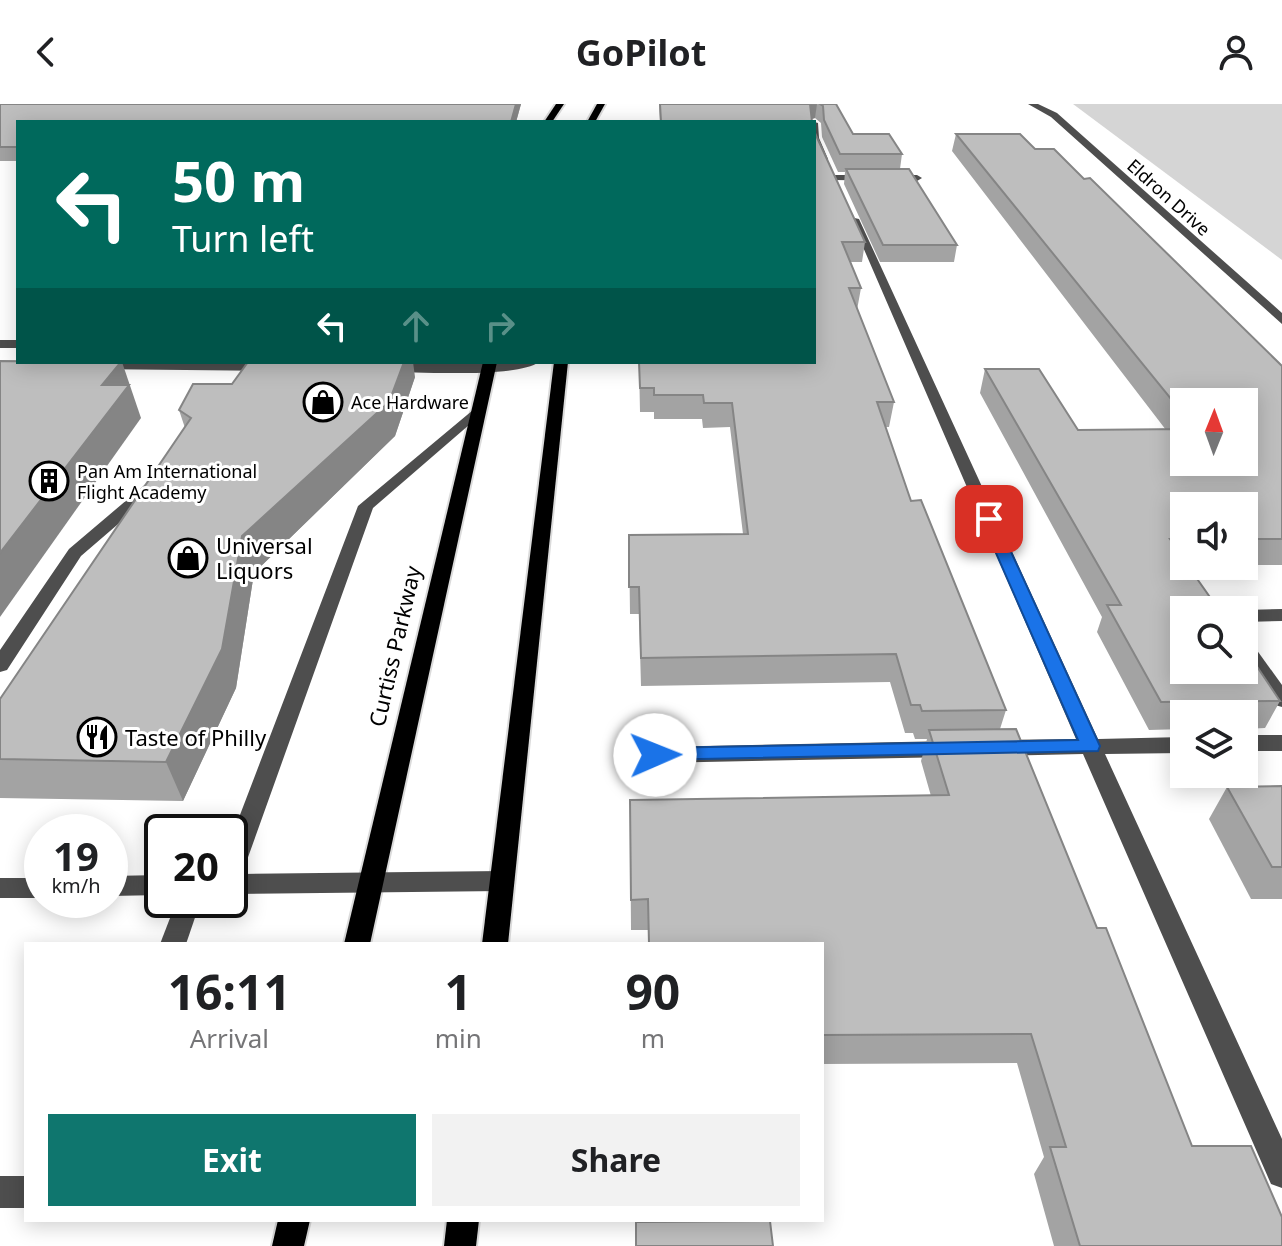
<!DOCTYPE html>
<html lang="en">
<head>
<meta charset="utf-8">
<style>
  :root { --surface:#fff; --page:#f2f2f2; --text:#202124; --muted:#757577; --accent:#0f766e }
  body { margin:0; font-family:"Noto Sans",sans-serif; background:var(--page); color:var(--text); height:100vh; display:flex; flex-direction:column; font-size:30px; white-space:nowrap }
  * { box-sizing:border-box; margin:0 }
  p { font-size:26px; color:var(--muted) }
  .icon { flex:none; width:44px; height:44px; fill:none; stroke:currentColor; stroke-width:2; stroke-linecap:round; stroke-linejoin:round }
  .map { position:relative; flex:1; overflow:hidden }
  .sheet { position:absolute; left:24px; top:838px; width:800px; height:280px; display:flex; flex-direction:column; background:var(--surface); border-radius:0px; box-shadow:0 4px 20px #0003 }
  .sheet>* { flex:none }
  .hud { position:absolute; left:16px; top:16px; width:800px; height:244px; border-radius:0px; box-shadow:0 4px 20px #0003; background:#00695c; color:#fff; overflow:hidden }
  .needle { width:52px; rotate:1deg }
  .controls { position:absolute; left:1170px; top:284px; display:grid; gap:16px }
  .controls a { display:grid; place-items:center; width:88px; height:88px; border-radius:0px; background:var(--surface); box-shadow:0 4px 20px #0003; font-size:40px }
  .speed { position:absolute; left:24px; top:710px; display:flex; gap:16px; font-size:40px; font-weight:700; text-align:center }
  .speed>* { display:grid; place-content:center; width:104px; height:104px; border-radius:50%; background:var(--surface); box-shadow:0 4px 20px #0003; line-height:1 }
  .speed small { font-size:20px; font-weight:400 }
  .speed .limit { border:4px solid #111; border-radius:12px; background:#fff; color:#111 }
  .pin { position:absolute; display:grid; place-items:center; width:68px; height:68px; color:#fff; margin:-34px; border-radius:16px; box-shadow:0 4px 12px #0006 }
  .me { position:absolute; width:88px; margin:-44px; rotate:89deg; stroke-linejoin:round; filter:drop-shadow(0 0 6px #0008) }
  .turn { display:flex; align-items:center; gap:28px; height:168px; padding:0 24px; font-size:36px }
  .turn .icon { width:104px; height:104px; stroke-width:2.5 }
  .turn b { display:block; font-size:56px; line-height:68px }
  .lanes { display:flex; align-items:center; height:76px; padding:0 24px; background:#0003; justify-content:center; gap:40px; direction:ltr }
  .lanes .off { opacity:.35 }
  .eta { display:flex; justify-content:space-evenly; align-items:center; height:136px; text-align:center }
  .eta b { font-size:48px; font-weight:700; line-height:56px }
  .cta { display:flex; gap:16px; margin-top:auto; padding:16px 24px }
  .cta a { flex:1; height:92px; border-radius:0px; background:var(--accent); color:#fff; font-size:32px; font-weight:700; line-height:92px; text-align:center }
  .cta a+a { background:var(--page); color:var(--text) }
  header { display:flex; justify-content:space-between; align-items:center; height:104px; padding:0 24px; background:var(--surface); font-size:36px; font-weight:700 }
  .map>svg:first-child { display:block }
  .green { fill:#d5d5d5 }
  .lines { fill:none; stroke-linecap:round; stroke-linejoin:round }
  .major-casing { stroke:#dbdbdb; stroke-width:4 }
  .minor { fill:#4e4e4e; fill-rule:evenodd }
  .major { fill:#000; fill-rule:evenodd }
  .wall { fill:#a3a3a3; fill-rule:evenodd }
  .shaded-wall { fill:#858585 }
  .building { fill:#bebebe; stroke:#858585; stroke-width:2 }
  .route { fill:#1a73e8; stroke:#114b97; stroke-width:2 }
  .labels { text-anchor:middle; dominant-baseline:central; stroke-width:6; stroke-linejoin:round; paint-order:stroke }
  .far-street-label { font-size:18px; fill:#000; stroke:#fff }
  .far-poi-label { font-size:18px; fill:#000; stroke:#fff; text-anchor:start }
  .poi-label { font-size:22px; fill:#000; stroke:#fff; text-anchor:start }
  .street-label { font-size:22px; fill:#000; stroke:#fff }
</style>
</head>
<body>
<header><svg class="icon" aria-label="back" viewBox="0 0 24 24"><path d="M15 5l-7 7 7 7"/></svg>GoPilot<svg class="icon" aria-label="person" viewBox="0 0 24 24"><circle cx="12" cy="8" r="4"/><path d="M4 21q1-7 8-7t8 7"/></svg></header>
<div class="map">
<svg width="1282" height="1142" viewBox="0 0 1282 1142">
  <rect width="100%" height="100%" fill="#fff"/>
  <polygon class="green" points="1073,0 1282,0 1282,156"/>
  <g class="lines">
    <defs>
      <g id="major">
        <polygon points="556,0 564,0 552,18 544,18"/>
        <polygon points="597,0 605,0 595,18 587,18"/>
        <polygon points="483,258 497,258 370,840 344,840"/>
        <polygon points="554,258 568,258 508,840 482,840"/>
        <polygon points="278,1116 310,1116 304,1142 272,1142"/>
        <polygon points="447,1116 479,1116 476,1142 444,1142"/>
      </g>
    </defs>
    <use href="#major" class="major-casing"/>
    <g class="minor">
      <polygon points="1028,0 1038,0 1057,9 1282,209 1282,220 1051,13"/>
      <polygon points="811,17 818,19 819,34 828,55 822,55 814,40 814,18"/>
      <polygon points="835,71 917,71 922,74 917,77 832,76"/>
      <polygon points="850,113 859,115 1098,635 1184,633 1184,649 1105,650 1282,1035 1282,1084 1271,1080 1083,650 996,652 988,649 985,644 988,639 996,636 1076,635"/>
      <rect x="0" y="236" width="18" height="8"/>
      <polygon points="96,258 272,259 279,263 272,267 91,265 89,262"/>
      <path d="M539 258C517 274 419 268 388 268L381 264 388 260Z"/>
      <polygon points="479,301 484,302 484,308 373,404 242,770 502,767 511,770 514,777 511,784 502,787 230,790 230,737 358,402"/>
      <polygon points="154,376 162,381 160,384 81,452 7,566 0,568 0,546 69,445 148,378"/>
      <polygon points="1282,505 1282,517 1244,518 1244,506"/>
      <polygon points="1244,536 1251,538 1282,581 1282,603 1275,601 1244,556"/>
      <rect x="1244" y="631" width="38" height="16"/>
      <polygon points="952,637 960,639 963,645 960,651 952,653 655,659 647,657 644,651 647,645 655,643"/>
      <polygon points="162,771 162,791 110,792 110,772"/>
      <rect x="0" y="774" width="42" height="20"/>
      <polygon points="177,796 201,796 186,840 160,840"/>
      <rect x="0" y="1072" width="26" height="32"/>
    </g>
    <use href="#major" class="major"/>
  </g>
  <g class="wall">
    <polygon points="0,0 521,0 516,18 18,18 18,57 0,57"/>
    <polygon points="659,0 836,0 853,30 902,50 900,65 957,141 954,158 880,158 844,80 845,68 838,68 822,33 821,19 815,14 812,15 812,18 660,18"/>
    <polygon points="814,27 865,138 862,158 850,158 861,184 857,206 894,298 889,323 885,323 911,397 1006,606 1000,625 1097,824 1192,1042 1282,1142 1054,1142 1034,1070 1044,1053 1017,959 822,960 822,840 648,826 631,826 630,696 931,692 921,657 927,635 915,635 913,629 905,629 890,578 641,582 639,510 630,510 629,431 743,430 730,323 703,324 702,315 654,315 654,308 640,308 639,258"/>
    <path d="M956 30 1035 45 1282 262V461H1244V402H1184V462L1280 597 1265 624 1244 625V610H1184V625L1149 626 1097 528 1102 513 980 289 985 265 1078 326H1166L952 47ZM1184 298 1244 358H1184Z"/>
    <polygon points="415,273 395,332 254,469 236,584 183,697 0,694 0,595 185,324 179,306 232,280"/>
    <polygon points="1282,682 1282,795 1251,795 1209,715 1227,683"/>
  </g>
  <g class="shaded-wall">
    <polygon points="516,0 521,0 516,18 511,18"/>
    <polygon points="810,0 817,0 815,14 808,16"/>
    <polygon points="121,258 122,258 141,314 0,513 0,449 102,281"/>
    <polygon points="404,258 413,258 415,273 395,332 254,469 236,584 183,697 166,658 242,432"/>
  </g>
  <g class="building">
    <polygon points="0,0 516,0 511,18 18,18 18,43 0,43"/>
    <polygon points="660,0 810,0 812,18 661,18"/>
    <polygon points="820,0 836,0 853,30 889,30 902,50 840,50 824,16 823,2"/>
    <polygon points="814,27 865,138 842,138 861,184 849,184 894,298 877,298 911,397 921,396 1006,606 922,607 920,601 911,601 896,550 641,554 639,483 629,483 629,431 748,430 732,299 704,299 703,291 654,291 654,284 640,284 639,258 814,258"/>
    <polygon points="956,30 1020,30 1035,45 1054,45 1084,75 1090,74 1282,262 1282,435 1244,435 1244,402 1184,402 1184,435 1170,435 1184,455 1184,462 1188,462 1219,506 1184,506 1184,566 1244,566 1244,543 1280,597 1161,598 1107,501 1121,501 985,265 1039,265 1078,326 1184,325 1184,358 1244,358 1244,298 1184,298 1184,311"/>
    <polygon points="846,65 909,65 957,141 883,141"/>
    <polygon points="0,257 121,258 102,281 129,281 0,449"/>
    <polygon points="248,258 404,258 389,298 242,432 222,545 166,658 0,655 0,595 191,314 179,306 193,280 232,280"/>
    <polygon points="1016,625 1097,824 1106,824 1192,1042 1251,1042 1282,1113 1282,1142 1080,1142 1050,1043 1066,1043 1031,930 822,931 822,840 649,840 648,795 631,796 630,696 949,691 929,626"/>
    <polygon points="1282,682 1282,763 1272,763 1227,683"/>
    <polygon points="770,1117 773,1142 636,1142 636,1118"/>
  </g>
  <polygon class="route" points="989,410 996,415 1100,642 1098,647 648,656 645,651 648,646 655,644 1078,636 981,415"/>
  <defs>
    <symbol id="shop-ring" viewBox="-11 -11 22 22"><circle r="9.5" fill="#fff" stroke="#000" stroke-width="1.5"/><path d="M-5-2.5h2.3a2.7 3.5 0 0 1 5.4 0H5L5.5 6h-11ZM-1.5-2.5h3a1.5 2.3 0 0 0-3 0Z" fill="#000"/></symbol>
    <symbol id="building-ring" viewBox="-11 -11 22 22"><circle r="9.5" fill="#fff" stroke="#000" stroke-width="1.5"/><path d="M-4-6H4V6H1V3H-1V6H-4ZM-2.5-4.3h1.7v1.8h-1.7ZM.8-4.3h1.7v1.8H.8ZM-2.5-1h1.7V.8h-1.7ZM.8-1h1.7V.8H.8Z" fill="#000"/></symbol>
    <symbol id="restaurant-ring" viewBox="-11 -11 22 22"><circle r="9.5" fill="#fff" stroke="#000" stroke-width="1.5"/><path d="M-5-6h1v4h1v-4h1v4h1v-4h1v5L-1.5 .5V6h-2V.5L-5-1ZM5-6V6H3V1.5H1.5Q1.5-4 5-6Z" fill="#000"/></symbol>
  </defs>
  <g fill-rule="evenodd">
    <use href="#shop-ring" x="301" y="276" width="44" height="44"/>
    <use href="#building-ring" x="27" y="355" width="44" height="44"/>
    <use href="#shop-ring" x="166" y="432" width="44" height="44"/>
    <use href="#restaurant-ring" x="75" y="611" width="44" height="44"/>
  </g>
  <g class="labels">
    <g class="far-street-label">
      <text transform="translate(1169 93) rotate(42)">Eldron Drive</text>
    </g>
    <g class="far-poi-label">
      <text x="351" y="298">Ace Hardware</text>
      <text x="77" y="367">Pan Am International<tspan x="77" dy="21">Flight Academy</tspan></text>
    </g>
    <g class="poi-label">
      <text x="216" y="441">Universal<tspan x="216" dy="25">Liquors</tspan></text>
      <text x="125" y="633">Taste of Philly</text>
    </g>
    <g class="street-label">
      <text transform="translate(394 542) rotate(-77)">Curtiss Parkway</text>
    </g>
  </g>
</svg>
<div class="controls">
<a><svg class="needle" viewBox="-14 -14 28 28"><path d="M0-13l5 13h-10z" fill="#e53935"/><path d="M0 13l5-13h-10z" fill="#757577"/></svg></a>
<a><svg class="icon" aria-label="sound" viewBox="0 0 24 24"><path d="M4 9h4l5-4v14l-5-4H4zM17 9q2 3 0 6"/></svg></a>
<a><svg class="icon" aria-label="search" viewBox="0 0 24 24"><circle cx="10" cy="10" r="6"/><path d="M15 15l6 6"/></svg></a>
<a><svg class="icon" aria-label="layers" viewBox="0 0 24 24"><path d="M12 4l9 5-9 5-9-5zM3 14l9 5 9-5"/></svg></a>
</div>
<div class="speed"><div>19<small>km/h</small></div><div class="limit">20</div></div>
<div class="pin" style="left:989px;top:415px;background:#d93025"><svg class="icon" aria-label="arrive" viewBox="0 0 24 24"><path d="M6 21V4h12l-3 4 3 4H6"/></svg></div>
<svg class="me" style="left:655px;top:651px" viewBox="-20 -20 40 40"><circle r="19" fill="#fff"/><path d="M0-13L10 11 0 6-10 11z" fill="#1a73e8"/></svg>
<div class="hud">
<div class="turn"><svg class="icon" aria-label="left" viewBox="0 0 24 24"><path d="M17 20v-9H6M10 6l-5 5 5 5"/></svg><div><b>50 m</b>Turn left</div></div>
<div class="lanes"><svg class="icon" aria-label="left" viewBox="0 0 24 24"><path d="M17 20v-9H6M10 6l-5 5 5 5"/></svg><svg class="icon off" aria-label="ahead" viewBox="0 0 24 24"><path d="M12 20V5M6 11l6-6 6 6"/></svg><svg class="icon off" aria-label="right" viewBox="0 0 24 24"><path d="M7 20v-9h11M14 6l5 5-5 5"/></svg></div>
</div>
<section class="sheet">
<div class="eta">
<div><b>16:11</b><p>Arrival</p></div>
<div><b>1</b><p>min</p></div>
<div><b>90</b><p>m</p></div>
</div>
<div class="cta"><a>Exit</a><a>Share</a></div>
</section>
</div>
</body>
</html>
